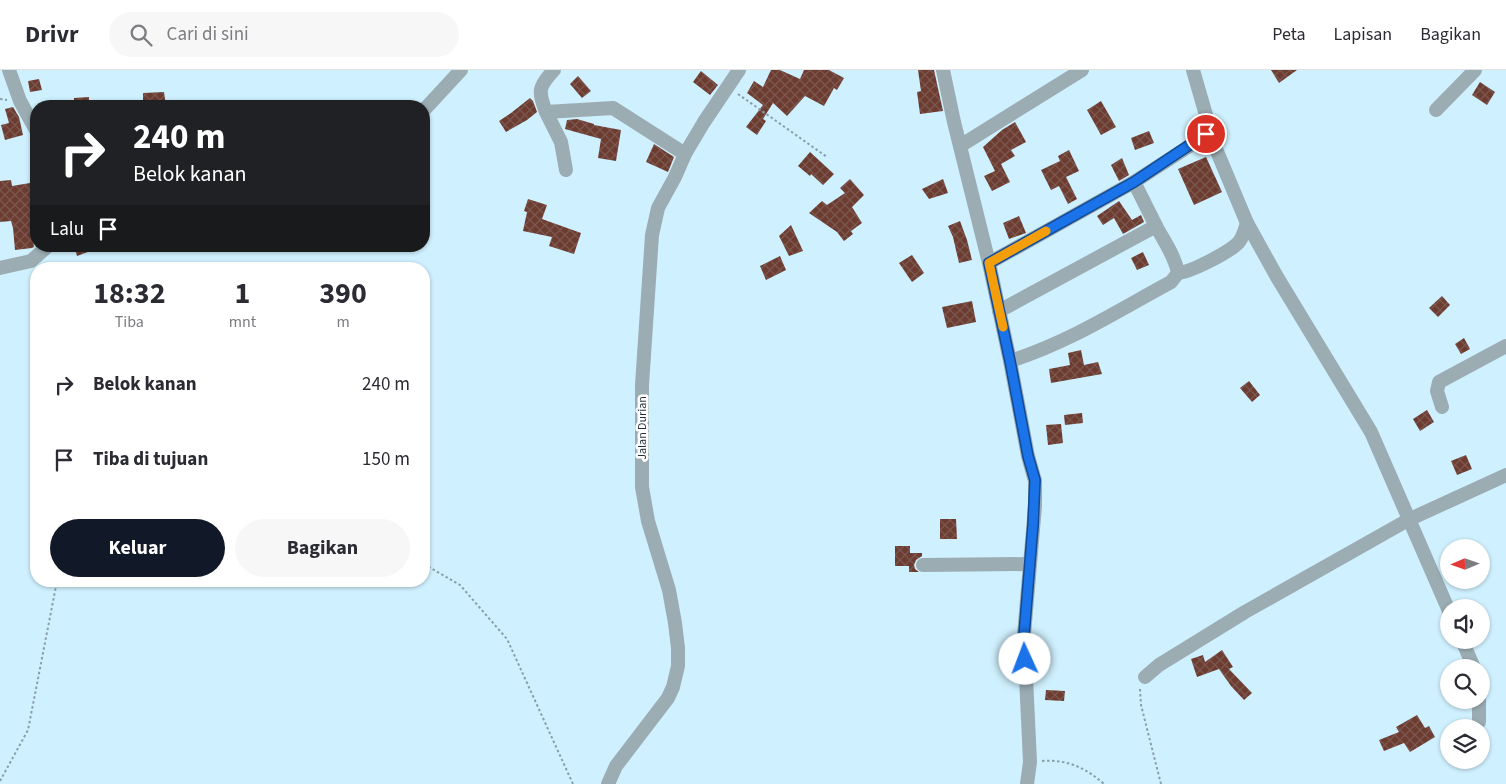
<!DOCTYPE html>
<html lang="id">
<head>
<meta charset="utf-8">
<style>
  :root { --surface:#fff; --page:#f7f7f7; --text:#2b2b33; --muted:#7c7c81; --line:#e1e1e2; --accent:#111827 }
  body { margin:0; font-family:"Source Sans 3",sans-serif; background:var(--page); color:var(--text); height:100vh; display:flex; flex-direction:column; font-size:19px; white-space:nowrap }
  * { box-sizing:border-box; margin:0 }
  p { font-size:16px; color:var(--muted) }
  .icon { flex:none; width:28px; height:28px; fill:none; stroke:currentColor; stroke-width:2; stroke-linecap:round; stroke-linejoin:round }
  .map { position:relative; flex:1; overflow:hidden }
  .side { position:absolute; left:30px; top:192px; width:400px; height:325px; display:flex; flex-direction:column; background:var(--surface); border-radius:20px; box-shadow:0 1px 4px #0004 }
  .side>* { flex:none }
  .banner { position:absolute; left:30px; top:30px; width:400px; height:152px; border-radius:20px; box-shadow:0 1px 4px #0004; background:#202124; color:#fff; overflow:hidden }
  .needle { width:32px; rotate:268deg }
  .fabs { position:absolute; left:1440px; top:469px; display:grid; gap:10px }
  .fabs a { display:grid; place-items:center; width:50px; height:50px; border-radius:50%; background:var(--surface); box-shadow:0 1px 4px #0004; font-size:25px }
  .pin { position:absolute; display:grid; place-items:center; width:42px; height:42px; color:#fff; margin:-21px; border:2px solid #fff; border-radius:50%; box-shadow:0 1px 5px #0007 }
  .me { position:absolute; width:55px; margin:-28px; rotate:358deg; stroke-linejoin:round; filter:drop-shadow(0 0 4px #0008) }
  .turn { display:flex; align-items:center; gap:18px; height:105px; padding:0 20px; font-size:22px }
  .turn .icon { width:65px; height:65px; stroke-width:2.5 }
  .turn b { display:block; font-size:35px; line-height:42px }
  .then { display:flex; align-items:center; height:48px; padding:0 20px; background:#0003; gap:10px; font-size:19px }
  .eta { display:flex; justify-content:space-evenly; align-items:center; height:85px; text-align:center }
  .eta b { font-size:30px; font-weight:700; line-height:35px }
  .primary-button { display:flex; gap:10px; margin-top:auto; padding:10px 20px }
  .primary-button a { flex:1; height:58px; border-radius:30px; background:var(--accent); color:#fff; font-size:20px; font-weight:700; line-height:58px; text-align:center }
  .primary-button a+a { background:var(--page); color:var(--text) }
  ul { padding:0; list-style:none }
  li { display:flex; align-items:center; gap:15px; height:75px; padding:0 20px }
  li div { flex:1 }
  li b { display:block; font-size:19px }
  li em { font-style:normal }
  header { display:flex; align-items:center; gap:30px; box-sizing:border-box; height:70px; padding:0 25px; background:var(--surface); border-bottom:1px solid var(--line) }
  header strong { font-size:24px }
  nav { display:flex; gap:28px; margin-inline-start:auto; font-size:18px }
  .search { width:350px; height:45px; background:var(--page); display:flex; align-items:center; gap:12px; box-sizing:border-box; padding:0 18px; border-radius:28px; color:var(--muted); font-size:19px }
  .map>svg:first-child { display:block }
  .building { fill:url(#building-cross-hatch) }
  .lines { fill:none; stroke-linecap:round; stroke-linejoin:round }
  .path { stroke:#86a0ab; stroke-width:2; stroke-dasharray:2.5 2.5; stroke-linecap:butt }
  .minor { stroke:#9bacb3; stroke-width:14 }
  .route-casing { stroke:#114b97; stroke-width:12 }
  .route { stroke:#1a73e8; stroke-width:9 }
  .slow { stroke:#f59e0b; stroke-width:9 }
  .labels { text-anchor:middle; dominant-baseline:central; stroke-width:5; stroke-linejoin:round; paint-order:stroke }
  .street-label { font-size:12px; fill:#1f2f36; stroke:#fff }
</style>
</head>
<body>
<header>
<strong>Drivr</strong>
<div class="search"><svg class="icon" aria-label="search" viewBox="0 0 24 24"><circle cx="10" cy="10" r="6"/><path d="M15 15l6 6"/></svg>Cari di sini</div>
<nav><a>Peta</a><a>Lapisan</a><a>Bagikan</a></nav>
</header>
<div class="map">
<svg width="1506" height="714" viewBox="0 0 1506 714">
  <defs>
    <pattern id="building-cross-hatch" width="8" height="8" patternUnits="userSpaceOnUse" patternTransform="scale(1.25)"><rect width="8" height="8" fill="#6c3c31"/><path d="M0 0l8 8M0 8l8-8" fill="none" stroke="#7c574e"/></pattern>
  </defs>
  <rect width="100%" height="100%" fill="#cff0fe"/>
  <g class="building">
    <polygon points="771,0 780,0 800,9 804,0 829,0 844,8 837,20 834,18 824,36 805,26 787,46 773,33 763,49 766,51 757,65 746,57 763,35 747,23 754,11 763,17"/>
    <polygon points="918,0 934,0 943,41 920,44 917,22 921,21"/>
    <polygon points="1271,0 1297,0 1279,13"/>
    <polygon points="701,1 718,15 710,25 693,12"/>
    <polygon points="578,6 591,21 582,28 570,14"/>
    <polygon points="39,9 42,20 30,22 28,11"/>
    <polygon points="1480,12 1495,22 1487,35 1472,25"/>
    <polygon points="164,22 166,36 143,36 143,23"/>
    <polygon points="89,27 89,36 74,36 74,28"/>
    <polygon points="530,28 533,31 537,42 527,50 506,62 499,51 511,43"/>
    <polygon points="1101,31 1116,57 1101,65 1087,40"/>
    <polygon points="13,37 19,47 23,65 5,70 1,55 9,53 5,39"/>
    <polygon points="577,49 594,54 594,55 621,60 616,91 598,88 601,69 565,59 567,50"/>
    <polygon points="1015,52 1026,72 1011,80 1015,86 1001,94 1010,112 992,121 984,106 995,101 983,77 1002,60"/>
    <polygon points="1149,61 1154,73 1135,80 1131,68"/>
    <polygon points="654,74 674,87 668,102 646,92"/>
    <polygon points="1069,80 1079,101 1066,107 1077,129 1068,134 1059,116 1051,120 1041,100 1060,91 1058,86"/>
    <polygon points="810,82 834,104 823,115 811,104 810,106 798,96"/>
    <polygon points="1206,87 1222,122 1194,135 1178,99"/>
    <polygon points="1122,88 1129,105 1119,111 1111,95"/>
    <polygon points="850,109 864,125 852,137 862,153 851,161 853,164 844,171 837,162 809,143 822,131 827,135 845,123 840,118"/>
    <polygon points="943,109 948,123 929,129 922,119"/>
    <polygon points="11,110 12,116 36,112 36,171 33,171 34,177 32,178 15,180 13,158 11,151 0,152 0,111"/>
    <polygon points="528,129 547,135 542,149 581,163 574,184 549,176 552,167 523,161 527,142 524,141"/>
    <polygon points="1119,131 1132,150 1141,145 1144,152 1123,164 1114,148 1103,155 1097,146"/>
    <polygon points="1019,146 1026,163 1009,169 1003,153"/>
    <polygon points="960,151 967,170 972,190 959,193 953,167 948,156"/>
    <polygon points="791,155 803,181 789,186 779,166"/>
    <polygon points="74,176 101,176 101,177 77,186"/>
    <polygon points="1143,182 1149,195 1137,200 1131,188"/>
    <polygon points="912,185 924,203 912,212 899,193"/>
    <polygon points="780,186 786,200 766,210 760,196"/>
    <polygon points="1442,226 1450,235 1438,247 1429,238"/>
    <polygon points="972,231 976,252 947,258 942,237"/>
    <polygon points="1464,268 1470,279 1461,284 1455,274"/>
    <polygon points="1081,280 1084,295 1098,292 1102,304 1051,313 1049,299 1070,295 1068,283"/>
    <polygon points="1249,311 1260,325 1252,332 1240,318"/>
    <polygon points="1427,340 1434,352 1420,361 1413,349"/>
    <polygon points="1082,343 1083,353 1065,355 1064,345"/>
    <polygon points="1061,354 1063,373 1048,375 1046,355"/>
    <polygon points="1466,385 1472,399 1457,405 1451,391"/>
    <polygon points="940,449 956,449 957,469 940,469"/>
    <polygon points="895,476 910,476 910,483 922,483 922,486 916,490 914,495 915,499 919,502 909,502 909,496 895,496"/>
    <polygon points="1222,580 1233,597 1229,599 1252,623 1244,630 1231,616 1219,599 1197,607 1191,589 1203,585 1205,592"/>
    <polygon points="1046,620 1065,621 1064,631 1045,630"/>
    <polygon points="1417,645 1425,658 1429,656 1435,667 1410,682 1404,673 1384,681 1379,670 1399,662 1396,657"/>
  </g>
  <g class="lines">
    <g class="path">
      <polyline points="738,24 827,87"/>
      <polyline points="0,29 7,30"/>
      <polyline points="424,494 460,515 507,569 573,714"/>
      <polyline points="1140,619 1141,635 1161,714"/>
      <path d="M1042 691C1067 689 1086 698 1104 714"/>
      <polyline points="0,711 28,660 57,511"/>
    </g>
    <g class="minor">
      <polyline points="9,0 20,31 36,60"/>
      <polyline points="943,0 954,52 989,193 1010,291 1028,386 1035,411 1035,436 1024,565 1030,692 1027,714"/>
      <polyline points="424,40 461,0"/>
      <polyline points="1436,40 1475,0"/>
      <path d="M546 42C538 21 538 17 554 0"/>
      <polyline points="1208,60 1247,153 1277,207 1371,362 1449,541"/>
      <polyline points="960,76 1082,0"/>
      <polyline points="566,100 561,72 546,42 613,38 685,84"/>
      <polyline points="1134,112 1191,75 1203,66 1208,60 1208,52 1193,0"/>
      <polyline points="989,193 1134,112 1156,156 999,241"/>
      <polyline points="0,198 31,191 48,176"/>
      <path d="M1178 203C1191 202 1230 182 1239 172 1243 167 1245 159 1247 153"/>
      <path d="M1010 291C1068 273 1119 240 1171 212L1178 203C1175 186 1164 171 1156 156"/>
      <polyline points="1442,337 1437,321 1439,312 1506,276"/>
      <polyline points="923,495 1030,494"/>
      <polyline points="1462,570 1474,598"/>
      <polyline points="1145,607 1159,595 1245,542 1408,450 1506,405"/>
      <polyline points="1479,630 1479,652"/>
      <polyline points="608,714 616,696 668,628 673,617 678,596 678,578 675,553 669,520 648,451 642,417 642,315 652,165 658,138 675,107 685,84 704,52 739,0"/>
    </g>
  </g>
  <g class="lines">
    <defs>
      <polyline id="route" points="1025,589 1024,565 1033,455 1035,410 1028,386 1010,291 989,193 1134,112 1206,64"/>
    </defs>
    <use href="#route" class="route-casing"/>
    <use href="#route" class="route"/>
    <polyline class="slow" points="1003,257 989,193 1046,161"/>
  </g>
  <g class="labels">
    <g class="street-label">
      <text transform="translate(642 358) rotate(-90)">Jalan Durian</text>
    </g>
  </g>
</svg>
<div class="fabs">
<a><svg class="needle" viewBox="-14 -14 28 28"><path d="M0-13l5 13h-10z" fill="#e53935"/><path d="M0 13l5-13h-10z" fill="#7c7c81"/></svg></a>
<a><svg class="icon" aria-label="sound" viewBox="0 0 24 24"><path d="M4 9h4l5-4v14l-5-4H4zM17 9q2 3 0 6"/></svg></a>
<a><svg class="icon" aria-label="search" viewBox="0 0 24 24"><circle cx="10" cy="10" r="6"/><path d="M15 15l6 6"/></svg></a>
<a><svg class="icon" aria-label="layers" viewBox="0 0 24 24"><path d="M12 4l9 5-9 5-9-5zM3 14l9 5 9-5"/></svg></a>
</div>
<div class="pin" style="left:1206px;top:64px;background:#d93025"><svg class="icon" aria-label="arrive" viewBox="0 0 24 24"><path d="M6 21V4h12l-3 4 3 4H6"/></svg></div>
<svg class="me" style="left:1025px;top:589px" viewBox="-20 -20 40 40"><circle r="19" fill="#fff"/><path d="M0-13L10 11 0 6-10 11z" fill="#1a73e8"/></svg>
<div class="banner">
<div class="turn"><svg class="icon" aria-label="right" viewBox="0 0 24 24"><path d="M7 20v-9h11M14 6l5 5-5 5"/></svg><div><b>240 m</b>Belok kanan</div></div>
<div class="then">Lalu<svg class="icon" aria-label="arrive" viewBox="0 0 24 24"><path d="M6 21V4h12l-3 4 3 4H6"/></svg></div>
</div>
<section class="side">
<div class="eta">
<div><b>18:32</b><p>Tiba</p></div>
<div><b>1</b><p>mnt</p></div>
<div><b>390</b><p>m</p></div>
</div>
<ul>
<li><svg class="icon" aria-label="right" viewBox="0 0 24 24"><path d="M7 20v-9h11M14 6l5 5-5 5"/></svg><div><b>Belok kanan</b></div><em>240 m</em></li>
<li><svg class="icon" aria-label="arrive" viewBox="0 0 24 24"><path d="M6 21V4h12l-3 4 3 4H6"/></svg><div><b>Tiba di tujuan</b></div><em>150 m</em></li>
</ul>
<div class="primary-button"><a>Keluar</a><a>Bagikan</a></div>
</section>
</div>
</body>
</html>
